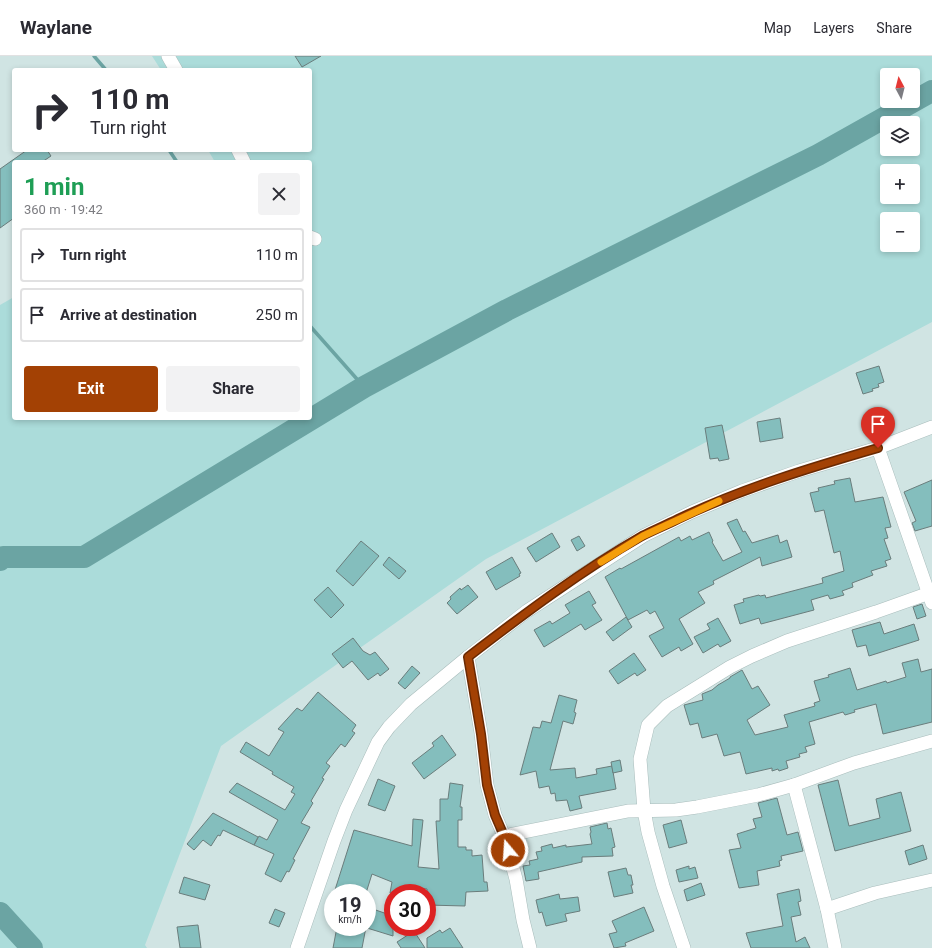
<!DOCTYPE html>
<html lang="en">
<head>
<meta charset="utf-8">
<style>
  :root { --surface:#fff; --page:#f2f2f3; --text:#2b2b33; --muted:#7c7c81; --line:#e1e1e2; --accent:#a34104 }
  body { margin:0; font-family:Roboto,sans-serif; background:var(--page); color:var(--text); height:100vh; display:flex; flex-direction:column; font-size:15px; white-space:nowrap }
  * { box-sizing:border-box; margin:0 }
  p { font-size:13px; color:var(--muted) }
  .icon { flex:none; width:22px; height:22px; fill:none; stroke:currentColor; stroke-width:2; stroke-linecap:round; stroke-linejoin:round }
  .map { position:relative; flex:1; overflow:hidden }
  .panel { position:absolute; left:12px; top:104px; width:300px; height:260px; display:flex; flex-direction:column; background:var(--surface); border-radius:4px; box-shadow:0 2px 6px #0003 }
  .panel>* { flex:none }
  .hud { position:absolute; left:12px; top:12px; width:300px; height:84px; border-radius:4px; box-shadow:0 2px 6px #0003; background:#fff; color:var(--text); overflow:hidden }
  .needle { width:26px; rotate:353deg }
  .buttons { position:absolute; left:880px; top:12px; display:grid; gap:8px }
  .buttons a { display:grid; place-items:center; width:40px; height:40px; border-radius:4px; background:var(--surface); box-shadow:0 2px 6px #0003; font-size:20px }
  .speed { position:absolute; left:324px; top:828px; display:flex; gap:8px; font-size:20px; font-weight:700; text-align:center }
  .speed>* { display:grid; place-content:center; width:52px; height:52px; border-radius:50%; background:var(--surface); box-shadow:0 2px 6px #0003; line-height:1 }
  .speed small { font-size:10px; font-weight:400 }
  .speed .limit { border:6px solid #d22; background:#fff; color:#111 }
  .pin { position:absolute; display:grid; place-items:center; width:34px; height:34px; color:#fff; margin:-41px -17px; border-radius:50% 50% 50% 0; rotate:-45deg; box-shadow:0 0 4px #0007 }
  .pin .icon { rotate:45deg }
  .me { position:absolute; width:44px; margin:-22px; rotate:342deg; stroke-linejoin:round; filter:drop-shadow(0 0 3px #0008) }
  .turn { display:flex; align-items:center; gap:14px; height:84px; padding:0 12px; font-size:18px }
  .turn .icon { width:52px; height:52px; stroke-width:2.5 }
  .turn b { display:block; font-size:28px; line-height:34px }
  .round { display:grid; place-items:center; flex:none; width:42px; height:42px; border-radius:4px; background:var(--page) }
  .summary { display:flex; align-items:center; justify-content:space-between; height:68px; padding:0 12px }
  h1 { font-size:24px; font-weight:700; line-height:30px; color:#1e9e55 }
  .action { display:flex; gap:8px; margin-top:auto; padding:8px 12px }
  .action a { flex:1; height:46px; border-radius:4px; background:var(--accent); color:#fff; font-size:16px; font-weight:700; line-height:46px; text-align:center }
  .action a+a { background:var(--page); color:var(--text) }
  ul { padding:0; list-style:none }
  li { display:flex; align-items:center; gap:12px; height:54px; margin:0 8px 6px; padding:0 4px; border:2px solid var(--line); border-radius:4px }
  li div { flex:1 }
  li b { display:block; font-size:15px }
  li em { font-style:normal }
  header { display:flex; align-items:center; gap:24px; box-sizing:border-box; height:56px; padding:0 20px; background:var(--surface); border-bottom:1px solid var(--line) }
  header strong { font-size:19px }
  nav { display:flex; gap:22px; margin-inline-start:auto; font-size:14px }
  .map>svg:first-child { display:block }
  .green { fill:#abdcda; fill-rule:evenodd }
  .lines { fill:none; stroke-linecap:round; stroke-linejoin:round }
  .stream { stroke:#6ba4a3; stroke-width:3.5 }
  .river { stroke:#6ba4a3; stroke-width:22 }
  .building { fill:#84bebd; stroke:#6a7d7c }
  .minor-casing { stroke:#a9bdbc; stroke-width:14 }
  .minor { stroke:#fff; stroke-width:13 }
  .route-casing { stroke:#6a2a03; stroke-width:10 }
  .route { stroke:#a34104; stroke-width:7 }
  .slow { stroke:#f59e0b; stroke-width:7 }
</style>
</head>
<body>
<header>
<strong>Waylane</strong>
<nav><a>Map</a><a>Layers</a><a>Share</a></nav>
</header>
<div class="map">
<svg width="932" height="892" viewBox="0 0 932 892">
  <rect width="100%" height="100%" fill="#d0e4e3"/>
  <path class="green" d="M152 0H932V266L486 503 221 690 145 889 147 892H0V249L14 241V362H310V106H215L208 94H310V14H161ZM887 19H913V45H887ZM887 67H913V93H887ZM887 115H913V141H887ZM887 163H913V189H887Z"/>
  <g class="lines">
    <g class="stream">
      <polyline points="94,0 106,14"/>
      <polyline points="169,94 177,106"/>
      <polyline points="310,270 364,331"/>
    </g>
    <g class="river">
      <polyline points="0,504 3,501 84,501 364,331 507,254 818,99 932,35"/>
      <polyline points="0,857 32,892"/>
    </g>
  </g>
  <g class="building">
    <polygon points="295,0 321,0 302,11"/>
    <polygon points="27,94 47,94 51,100 42,106 14,106 14,162 0,172 0,113"/>
    <polygon points="879,310 884,326 878,328 879,331 872,333 873,335 863,338 856,317"/>
    <polygon points="780,362 783,382 760,386 757,366"/>
    <polygon points="722,369 729,403 719,405 718,402 710,403 705,372"/>
    <polygon points="850,422 855,446 883,441 891,471 885,472 888,482 884,483 891,503 885,505 887,510 871,515 873,519 852,527 853,531 842,535 844,539 830,543 828,539 811,544 814,554 761,568 759,562 740,568 734,549 744,546 743,543 759,539 760,540 765,539 766,542 823,527 822,522 844,515 840,495 834,497 824,454 815,456 810,437 819,435 818,432 835,428 834,425"/>
    <polygon points="932,424 932,470 915,475 912,467 916,465 904,436"/>
    <polygon points="737,463 743,476 745,475 752,487 778,479 780,487 787,484 792,501 762,510 760,501 713,525 714,528 698,536 705,547 679,563 693,588 681,595 679,591 662,601 649,580 664,572 655,555 650,558 647,554 628,564 605,521 620,512 621,513 679,481 681,485 690,480 692,484 709,476 713,485 712,486 723,505 742,496 727,467"/>
    <polygon points="552,477 560,491 536,506 527,492"/>
    <polygon points="579,480 585,490 577,495 571,484"/>
    <polygon points="361,485 379,500 353,530 336,515"/>
    <polygon points="389,501 406,515 399,523 383,509"/>
    <polygon points="512,501 521,517 519,518 520,520 496,534 486,516"/>
    <polygon points="468,529 478,541 457,558 447,547 451,543 450,541 460,532 461,534"/>
    <polygon points="328,531 344,549 331,562 314,544"/>
    <polygon points="589,535 596,547 592,549 602,564 585,574 581,568 544,591 534,574 550,565 552,568 570,557 565,549"/>
    <polygon points="922,548 926,560 917,563 913,551"/>
    <polygon points="626,561 632,571 613,585 606,576"/>
    <polygon points="718,562 731,585 720,591 718,588 703,597 694,581 710,573 707,568"/>
    <polygon points="880,566 884,578 914,568 919,584 869,600 866,589 857,591 852,574"/>
    <polygon points="353,582 363,595 370,599 375,596 389,613 380,620 378,617 368,624 352,605 343,612 332,598"/>
    <polygon points="634,597 646,614 637,620 635,617 618,628 609,615"/>
    <polygon points="918,603 921,616 932,613 932,666 883,678 876,648 854,654 855,656 845,659 843,656 809,666 815,688 805,691 807,696 799,698 800,701 786,705 788,712 779,715 778,713 772,715 772,712 746,718 740,696 724,700 717,678 702,682 698,667 690,669 684,649 703,644 702,638 712,634 718,629 730,622 730,621 742,614 752,633 758,630 770,649 747,664 755,679 788,671 784,659 815,650 814,647 820,645 814,625 829,621 828,619 850,612 857,634 886,625 887,627 906,621 902,607"/>
    <polygon points="412,610 420,617 405,633 398,627"/>
    <polygon points="318,636 356,669 352,675 355,677 345,691 341,688 326,707 330,710 322,722 324,723 311,745 313,747 301,767 310,771 293,803 295,804 289,816 287,815 281,826 265,818 274,798 254,789 259,780 267,784 278,764 229,736 237,727 285,754 295,738 291,736 294,731 272,718 273,716 240,696 246,686 269,700 284,676 278,673 297,652 302,655"/>
    <polygon points="559,639 577,644 574,656 576,657 573,668 563,665 550,714 575,712 576,722 597,718 596,713 612,710 616,733 579,740 582,752 570,755 567,744 556,745 555,737 551,738 549,730 539,732 536,715 520,719 533,671 540,672 542,665 551,667"/>
    <polygon points="442,679 456,699 424,723 412,707 434,690 432,687"/>
    <polygon points="620,704 622,715 613,717 611,706"/>
    <polygon points="378,723 395,730 385,755 368,749"/>
    <polygon points="838,724 849,770 880,762 876,743 901,736 911,775 835,795 818,729"/>
    <polygon points="450,727 463,729 460,751 462,751 462,764 458,764 458,791 466,791 466,794 472,794 472,800 482,799 484,826 487,826 488,835 466,836 465,850 427,849 427,833 408,831 407,837 390,837 392,826 372,818 366,837 334,837 354,774 412,790 413,763 423,764 418,811 439,813 436,765 440,765 440,743 448,743"/>
    <polygon points="777,742 787,779 798,776 803,795 781,800 782,804 779,805 780,810 757,815 759,829 739,832 729,794 741,792 737,778 756,772 753,763 762,761 758,747"/>
    <polygon points="213,757 258,781 254,789 223,774 220,780 218,779 211,790 203,784 194,794 187,788"/>
    <polygon points="681,764 687,787 669,792 663,769"/>
    <polygon points="607,767 608,773 611,772 615,791 612,792 613,800 582,801 582,806 538,816 539,823 526,825 523,810 530,809 529,805 538,803 536,796 542,795 541,791 552,788 553,792 566,789 566,791 592,788 590,778 591,776 590,771"/>
    <polygon points="923,789 927,803 909,809 905,795"/>
    <polygon points="689,810 689,813 695,811 698,822 679,826 676,814"/>
    <polygon points="626,812 628,819 631,819 633,829 631,829 633,837 614,841 608,816"/>
    <polygon points="184,821 210,829 205,844 179,837"/>
    <polygon points="701,827 705,839 687,845 684,834"/>
    <polygon points="799,833 801,845 798,846 801,859 791,861 796,886 805,881 810,892 751,892 746,877 783,870 777,838"/>
    <polygon points="559,838 560,843 578,841 580,855 565,858 567,865 546,870 542,856 539,857 536,844"/>
    <polygon points="367,851 393,860 393,880 367,872"/>
    <polygon points="644,851 654,875 625,887 626,890 614,892 609,878 617,876 612,865"/>
    <polygon points="275,853 285,857 279,871 269,867"/>
    <polygon points="198,869 201,892 180,892 177,871"/>
    <polygon points="337,871 366,871 362,892 333,892"/>
    <polygon points="450,872 463,892 427,892 427,882 440,874 442,877"/>
    <polygon points="414,875 425,892 401,892 397,886"/>
  </g>
  <g class="lines">
    <defs>
      <g id="minor">
        <polyline points="168,0 176,14"/>
        <polyline points="238,94 244,106"/>
        <polyline points="310,181 315,183"/>
        <polyline points="878,392 932,547"/>
        <polyline points="468,601 481,677 487,729 495,759 504,780 516,823 523,864 530,892"/>
        <polyline points="794,729 827,853 835,892"/>
        <polyline points="504,780 628,755 676,754 697,751 758,739 794,729 854,707 932,685"/>
        <polyline points="827,853 875,837 932,824"/>
        <polyline points="297,892 334,785 346,754 378,686 389,671 411,648 468,601 527,555 643,480 692,456 742,435 799,415 878,392 932,371"/>
        <polyline points="684,892 663,830 648,776 644,754 640,703 648,669 667,650 730,611 752,600 787,585 876,556 932,536"/>
      </g>
    </defs>
    <use href="#minor" class="minor-casing"/>
    <use href="#minor" class="minor"/>
  </g>
  <g class="lines">
    <defs>
      <path id="route" d="M508 794 504 780 495 759 487 729 481 678 468 601C524 558 581 515 642 480 654 474 666 469 678 463 743 432 809 412 878 392"/>
    </defs>
    <use href="#route" class="route-casing"/>
    <use href="#route" class="route"/>
    <polyline class="slow" points="601,506 643,480 719,445"/>
  </g>
</svg>
<div class="buttons">
<a><svg class="needle" viewBox="-14 -14 28 28"><path d="M0-13l5 13h-10z" fill="#e53935"/><path d="M0 13l5-13h-10z" fill="#7c7c81"/></svg></a>
<a><svg class="icon" aria-label="layers" viewBox="0 0 24 24"><path d="M12 4l9 5-9 5-9-5zM3 14l9 5 9-5"/></svg></a>
<a>+</a>
<a>−</a>
</div>
<div class="speed"><div>19<small>km/h</small></div><div class="limit">30</div></div>
<div class="pin" style="left:878px;top:392px;background:#d93025"><svg class="icon" aria-label="arrive" viewBox="0 0 24 24"><path d="M6 21V4h12l-3 4 3 4H6"/></svg></div>
<svg class="me" style="left:508px;top:794px" viewBox="-20 -20 40 40"><circle r="17" fill="#a34104" stroke="#fff" stroke-width="3"/><path d="M0-11L8 9 0 5-8 9z" fill="#fff"/></svg>
<div class="hud">
<div class="turn"><svg class="icon" aria-label="right" viewBox="0 0 24 24"><path d="M7 20v-9h11M14 6l5 5-5 5"/></svg><div><b>110 m</b>Turn right</div></div>
</div>
<section class="panel">
<div class="summary"><div><h1>1 min</h1><p>360 m · 19:42</p></div><a class="round"><svg class="icon" aria-label="close" viewBox="0 0 24 24"><path d="M6 6l12 12M18 6L6 18"/></svg></a></div>
<ul>
<li><svg class="icon" aria-label="right" viewBox="0 0 24 24"><path d="M7 20v-9h11M14 6l5 5-5 5"/></svg><div><b>Turn right</b></div><em>110 m</em></li>
<li><svg class="icon" aria-label="arrive" viewBox="0 0 24 24"><path d="M6 21V4h12l-3 4 3 4H6"/></svg><div><b>Arrive at destination</b></div><em>250 m</em></li>
</ul>
<div class="action"><a>Exit</a><a>Share</a></div>
</section>
</div>
</body>
</html>
